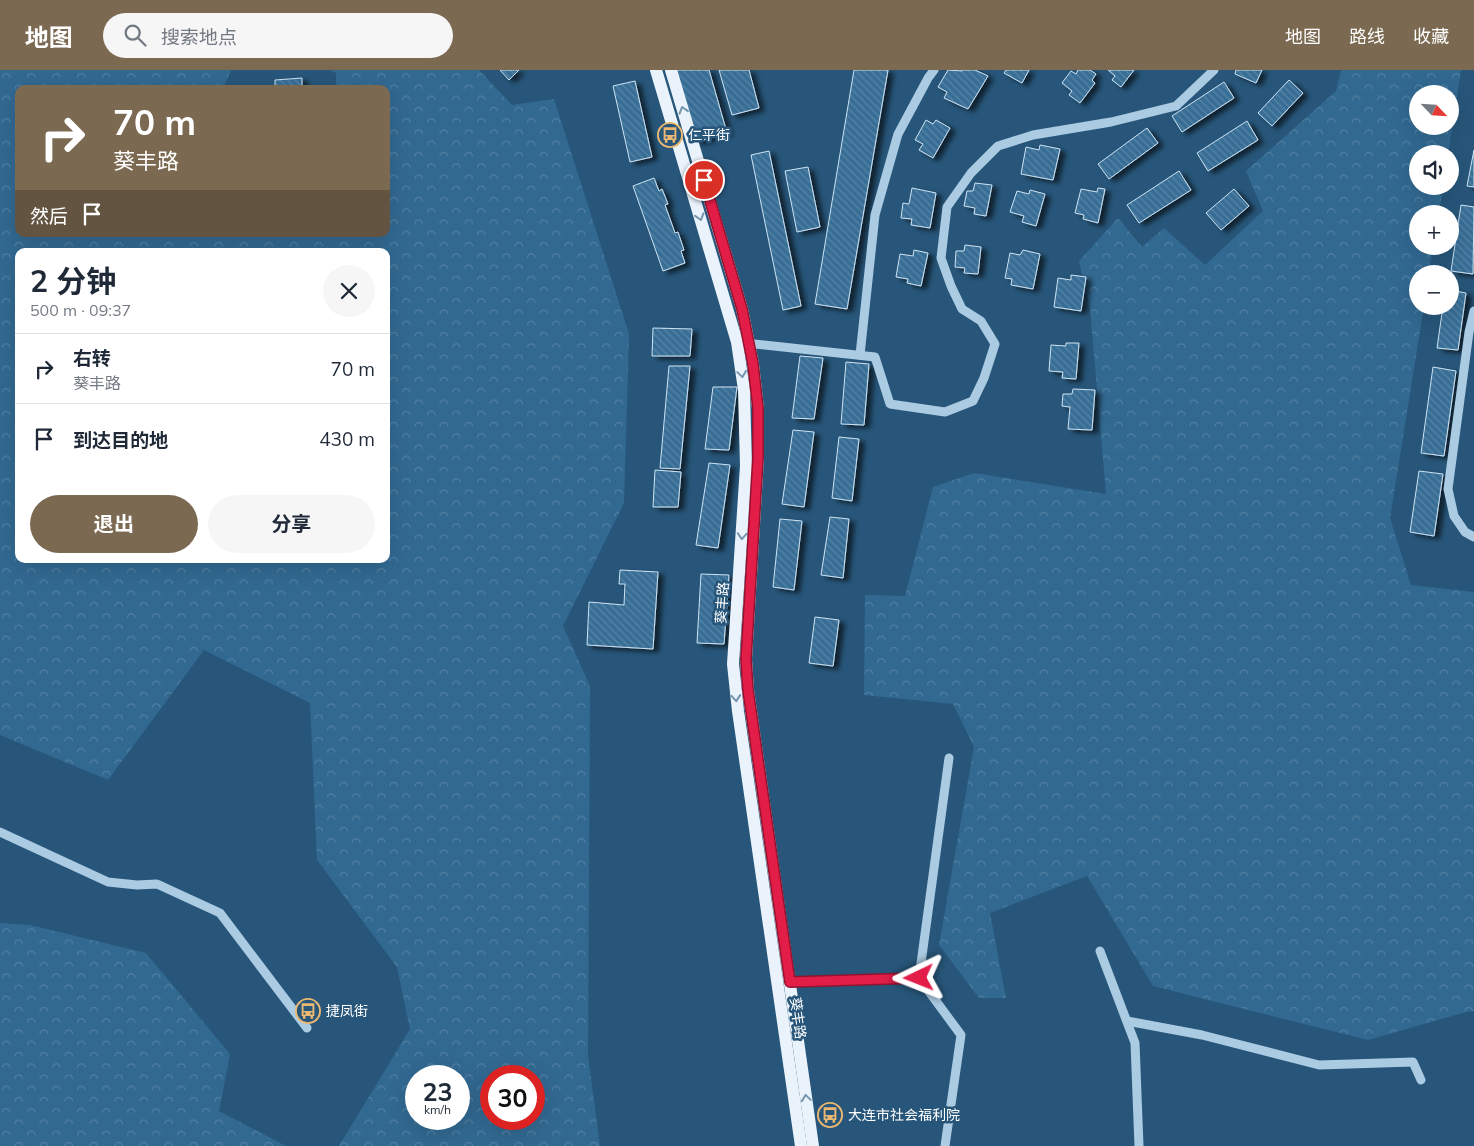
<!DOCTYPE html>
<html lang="zh">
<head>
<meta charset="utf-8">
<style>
  :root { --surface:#fff; --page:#f6f6f7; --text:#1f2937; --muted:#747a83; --line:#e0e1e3; --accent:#7b6951 }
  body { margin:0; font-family:Mulish,"Noto Sans SC",sans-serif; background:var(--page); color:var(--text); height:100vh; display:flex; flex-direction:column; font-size:19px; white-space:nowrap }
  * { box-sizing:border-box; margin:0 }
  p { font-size:16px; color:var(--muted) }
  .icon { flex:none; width:28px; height:28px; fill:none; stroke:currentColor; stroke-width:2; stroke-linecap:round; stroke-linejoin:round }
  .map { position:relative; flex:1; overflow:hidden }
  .details { position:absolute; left:15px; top:178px; width:375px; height:315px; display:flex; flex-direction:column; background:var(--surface); border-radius:10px; box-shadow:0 5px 20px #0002 }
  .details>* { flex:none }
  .banner { position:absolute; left:15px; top:15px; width:375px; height:152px; border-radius:10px; box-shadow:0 5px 20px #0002; background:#7b6951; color:#fff; overflow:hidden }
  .needle { width:32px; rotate:115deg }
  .buttons { position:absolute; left:1409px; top:15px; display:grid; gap:10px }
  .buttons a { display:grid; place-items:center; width:50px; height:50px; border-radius:50%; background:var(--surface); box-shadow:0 5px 20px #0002; font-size:25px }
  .speed { position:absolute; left:405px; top:995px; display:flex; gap:10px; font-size:25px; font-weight:700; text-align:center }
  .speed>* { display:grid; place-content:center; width:65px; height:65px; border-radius:50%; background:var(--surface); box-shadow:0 5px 20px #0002; line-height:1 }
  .speed small { font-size:12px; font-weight:400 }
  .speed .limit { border:8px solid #d22; background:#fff; color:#111 }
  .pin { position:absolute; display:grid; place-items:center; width:42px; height:42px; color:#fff; margin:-21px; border:2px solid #fff; border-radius:50%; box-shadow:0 1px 5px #0007 }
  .me { position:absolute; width:55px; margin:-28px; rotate:268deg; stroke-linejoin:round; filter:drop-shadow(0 0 4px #0008) }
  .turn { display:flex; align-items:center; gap:18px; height:105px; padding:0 15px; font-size:22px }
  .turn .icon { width:65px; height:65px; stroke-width:2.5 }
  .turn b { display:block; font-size:35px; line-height:42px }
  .then { display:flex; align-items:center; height:48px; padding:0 15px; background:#0003; gap:10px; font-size:19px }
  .round { display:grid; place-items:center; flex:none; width:52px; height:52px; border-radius:26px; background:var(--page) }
  .overview { display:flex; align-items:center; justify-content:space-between; height:85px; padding:0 15px }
  h1 { font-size:30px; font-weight:700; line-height:38px }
  .button { display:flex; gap:10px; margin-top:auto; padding:10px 15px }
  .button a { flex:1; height:58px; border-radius:30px; background:var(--accent); color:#fff; font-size:20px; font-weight:700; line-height:58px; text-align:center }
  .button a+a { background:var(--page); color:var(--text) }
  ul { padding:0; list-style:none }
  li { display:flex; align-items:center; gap:15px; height:70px; padding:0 15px; border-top:1px solid var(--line) }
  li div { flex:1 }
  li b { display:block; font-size:19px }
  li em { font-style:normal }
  header { display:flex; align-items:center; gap:30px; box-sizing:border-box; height:70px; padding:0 25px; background:var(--accent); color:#fff }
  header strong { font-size:24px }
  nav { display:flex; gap:28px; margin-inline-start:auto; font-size:18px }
  .search { width:350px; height:45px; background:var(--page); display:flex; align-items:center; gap:12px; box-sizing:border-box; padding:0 18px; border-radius:28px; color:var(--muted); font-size:19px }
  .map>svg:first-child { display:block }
  .forest { fill:url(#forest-crowns); fill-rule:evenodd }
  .building { fill:url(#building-back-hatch); stroke:#cde3f3; filter:url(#shadow) }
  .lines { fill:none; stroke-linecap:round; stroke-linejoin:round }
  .minor { stroke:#abcbe3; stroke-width:9 }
  .major { stroke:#eaf3fc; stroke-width:12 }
  .oneway { stroke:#7595ae }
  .route-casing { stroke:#92132f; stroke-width:12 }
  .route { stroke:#e11d48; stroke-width:9 }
  .labels { text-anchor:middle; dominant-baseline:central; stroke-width:5; stroke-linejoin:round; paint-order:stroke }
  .poi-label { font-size:14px; fill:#fff; stroke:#27567a; text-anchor:start }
  .street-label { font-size:14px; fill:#fff; stroke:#27567a }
</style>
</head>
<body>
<header>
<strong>地图</strong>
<div class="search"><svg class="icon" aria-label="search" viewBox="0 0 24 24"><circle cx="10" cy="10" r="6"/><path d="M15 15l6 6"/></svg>搜索地点</div>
<nav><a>地图</a><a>路线</a><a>收藏</a></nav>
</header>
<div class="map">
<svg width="1474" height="1076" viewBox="0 0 1474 1076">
  <defs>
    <pattern id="forest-crowns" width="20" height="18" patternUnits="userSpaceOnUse" patternTransform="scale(1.25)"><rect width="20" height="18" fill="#326991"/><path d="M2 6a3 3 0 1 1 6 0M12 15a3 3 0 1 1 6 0" fill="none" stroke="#5180a2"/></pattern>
    <pattern id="building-back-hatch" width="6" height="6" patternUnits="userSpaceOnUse" patternTransform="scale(1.25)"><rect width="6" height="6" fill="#386e96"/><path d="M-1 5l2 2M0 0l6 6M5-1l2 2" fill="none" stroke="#5684a6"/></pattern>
    <filter id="shadow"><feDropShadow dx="5.5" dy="3" stdDeviation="2.5" flood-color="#0009"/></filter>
  </defs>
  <rect width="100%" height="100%" fill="#27567a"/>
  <g class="forest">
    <path d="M0 0H231L223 19H19V164H386V19H336V3L330 0H479L512 35 554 29 629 264 624 433 563 556 590 616 588 986 600 1076H339L410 959 397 897 317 790 310 633 204 580 108 710 0 665ZM19 181H386V489H19ZM416 1006H459V1049H416ZM491 1006H534V1049H491Z"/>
    <path d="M1341 0H1461L1448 84H1418V116H1443L1439 144H1418V176H1433L1429 204H1418V236H1424L1390 448 1411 515 1474 522V941L1466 942 1368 970 1153 916 1087 806 990 843 1006 928H979L939 875 974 677 953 634 864 625 865 525 905 526 933 417 974 403 1106 424 1090 238 1079 191 1118 148 1142 177 1164 158 1205 195 1263 141 1246 101 1336 21ZM1418 24H1450V56H1418Z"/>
    <polygon points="0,853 30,855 146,883 230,984 219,1041 286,1076 0,1076"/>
  </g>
  <g class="building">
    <polygon points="500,0 519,0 509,10"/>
    <polygon points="676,0 709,0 727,63 697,72"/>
    <polygon points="719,0 749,0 759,38 732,45"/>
    <polygon points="854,0 888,0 847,239 815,234"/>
    <polygon points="948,0 962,1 962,0 975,0 988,6 968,39 944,28 947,22 938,17"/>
    <polygon points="1006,0 1029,0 1022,13 1004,3"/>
    <polygon points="1078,0 1090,0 1096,4 1092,10 1095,13 1080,33 1069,25 1072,21 1062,13 1071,1 1076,4"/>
    <polygon points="1108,0 1134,0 1121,17 1112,10 1115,6"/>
    <polygon points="1236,0 1262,0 1256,13 1235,4"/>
    <polygon points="302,8 302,19 275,19 275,10"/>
    <polygon points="1289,10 1303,23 1272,56 1258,43"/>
    <polygon points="635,11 652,87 630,92 613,16"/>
    <polygon points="1224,12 1234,28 1182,62 1172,46"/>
    <polygon points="926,50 933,54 936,50 950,58 933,88 919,80 923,74 915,70"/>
    <polygon points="1247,51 1258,70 1208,101 1197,83"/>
    <polygon points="1147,58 1158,73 1109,109 1098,94"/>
    <polygon points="1040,75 1060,79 1053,110 1021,104 1026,77 1039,80"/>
    <polygon points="1474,80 1474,117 1467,116"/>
    <polygon points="769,81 801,236 783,240 751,85"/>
    <polygon points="808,97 820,157 797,162 785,101"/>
    <polygon points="1179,101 1191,120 1139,153 1127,135"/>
    <polygon points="654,108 659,121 662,119 668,134 665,135 675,163 678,162 684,180 681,181 685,193 663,201 633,116"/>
    <polygon points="975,113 992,115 986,146 974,144 975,138 964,136 967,121 973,121"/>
    <polygon points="912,118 936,123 930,158 911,155 912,149 901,148 903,133 909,134"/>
    <polygon points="1098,118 1105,119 1098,153 1083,149 1084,145 1075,143 1081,119 1097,122"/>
    <polygon points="1234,119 1249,136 1221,160 1206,143"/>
    <polygon points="1030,120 1045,124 1036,156 1022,152 1024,146 1010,142 1017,121 1029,124"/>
    <polygon points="1461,135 1474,137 1473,204 1451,201"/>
    <polygon points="965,175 981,177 978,204 964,203 965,198 955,197 956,181 964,181"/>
    <polygon points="914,180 928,183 921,216 907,213 908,209 896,207 900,184 913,186"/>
    <polygon points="1023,180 1040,184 1033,219 1011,215 1012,209 1005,208 1010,183 1020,185"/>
    <polygon points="1071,205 1086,207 1081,241 1054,237 1058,208 1071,210"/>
    <polygon points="1450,220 1466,223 1458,280 1437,278 1443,236 1450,236"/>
    <polygon points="653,258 692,259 690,286 652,286"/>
    <polygon points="1066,273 1079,273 1076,309 1062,308 1063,302 1049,301 1051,275 1066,276"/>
    <polygon points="800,286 823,288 814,349 792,348"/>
    <polygon points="846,292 869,294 864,355 841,354"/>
    <polygon points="669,296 690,296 680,399 660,398"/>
    <polygon points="1433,297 1456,301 1444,386 1421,383"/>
    <polygon points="713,317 737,317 729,380 705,379"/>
    <polygon points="1073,319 1095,320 1092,360 1068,359 1070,337 1062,336 1063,324 1072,324"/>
    <polygon points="793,360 814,362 804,437 782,434"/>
    <polygon points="839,367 859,369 852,431 832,428"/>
    <polygon points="709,393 730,395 718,478 696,475"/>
    <polygon points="655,400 681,402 678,437 653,437"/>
    <polygon points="1419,401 1443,404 1434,466 1410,462"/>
    <polygon points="830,447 849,449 843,508 821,505"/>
    <polygon points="780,449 802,451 794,520 773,517"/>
    <polygon points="620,500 658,502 653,579 587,575 589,532 624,535 625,514 619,514"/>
    <polygon points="701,504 729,505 724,574 697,573"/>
    <polygon points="815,547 839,550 833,596 809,593"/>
  </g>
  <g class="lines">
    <g class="minor">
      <polyline points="1474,241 1469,262 1448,419 1454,446 1465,462 1474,467"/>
      <polyline points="745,273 875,287 890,334 945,342 973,331 984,308 995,274 981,251 962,239 951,216 941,188 947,137 971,103 998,76 1033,65 1111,52 1176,36 1214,0"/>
      <polyline points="860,285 875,145 898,64 928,8 934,0"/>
      <polyline points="0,762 108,812 137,815 157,814 220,843 307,958"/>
      <polyline points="1100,881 1135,973 1139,1076"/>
      <polyline points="919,908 949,688"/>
      <polyline points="790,912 919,908 961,965 945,1076"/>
      <polyline points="1127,951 1202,965 1319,995 1413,992 1421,1010"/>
    </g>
    <g class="major">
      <polyline points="656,0 737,272 744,320 746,396 733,594 738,641 801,1076"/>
      <polyline points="671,0 742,239 753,294 758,338 758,388 746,589 748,620 813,1076"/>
    </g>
  </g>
  <defs><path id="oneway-chevron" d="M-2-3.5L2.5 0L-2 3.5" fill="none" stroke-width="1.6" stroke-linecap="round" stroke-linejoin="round" transform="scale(1.25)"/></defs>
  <g class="oneway">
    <use href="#oneway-chevron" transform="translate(683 40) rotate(-107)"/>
    <use href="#oneway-chevron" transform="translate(700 147) rotate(73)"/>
    <use href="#oneway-chevron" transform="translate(742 304) rotate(82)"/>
    <use href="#oneway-chevron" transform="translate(742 466) rotate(94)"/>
    <use href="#oneway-chevron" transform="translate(736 628) rotate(85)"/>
    <use href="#oneway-chevron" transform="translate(806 1028) rotate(-98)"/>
  </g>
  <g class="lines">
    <defs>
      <polyline id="route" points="704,110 742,239 753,294 758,338 758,388 746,589 748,620 790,912 919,908"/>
    </defs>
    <use href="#route" class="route-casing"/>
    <use href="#route" class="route"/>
  </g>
  <defs>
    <symbol id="bus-ring" viewBox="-11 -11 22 22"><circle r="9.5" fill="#27567a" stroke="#ebb871" stroke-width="1.5"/><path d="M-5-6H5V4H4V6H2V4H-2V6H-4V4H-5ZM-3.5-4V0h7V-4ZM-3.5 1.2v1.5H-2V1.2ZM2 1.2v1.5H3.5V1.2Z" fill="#ebb871"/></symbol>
  </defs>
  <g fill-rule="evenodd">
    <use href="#bus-ring" x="656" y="51" width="28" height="28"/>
    <use href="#bus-ring" x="294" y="927" width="28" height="28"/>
    <use href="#bus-ring" x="816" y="1031" width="28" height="28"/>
  </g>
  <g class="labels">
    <g class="poi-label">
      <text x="688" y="65">仁平街</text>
      <text x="326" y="941">捷凤街</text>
      <text x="848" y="1045">大连市社会福利院</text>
    </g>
    <g class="street-label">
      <text transform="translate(722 533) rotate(-86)">葵丰路</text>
      <text transform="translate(798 948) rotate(82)">葵丰路</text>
    </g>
  </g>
</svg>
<div class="buttons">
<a><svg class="needle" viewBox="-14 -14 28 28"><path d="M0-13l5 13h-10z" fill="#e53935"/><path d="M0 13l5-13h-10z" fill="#747a83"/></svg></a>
<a><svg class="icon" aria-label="sound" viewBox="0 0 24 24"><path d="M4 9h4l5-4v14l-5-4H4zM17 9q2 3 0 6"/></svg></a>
<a>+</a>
<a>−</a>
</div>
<div class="speed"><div>23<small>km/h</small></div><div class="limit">30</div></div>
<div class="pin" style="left:704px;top:110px;background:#d93025"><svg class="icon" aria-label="arrive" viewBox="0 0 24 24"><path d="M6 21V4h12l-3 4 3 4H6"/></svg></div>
<svg class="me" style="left:919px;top:908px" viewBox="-20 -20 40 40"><path d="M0-17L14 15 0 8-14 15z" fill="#e11d48" stroke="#fff" stroke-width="4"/></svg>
<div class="banner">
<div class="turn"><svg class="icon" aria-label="right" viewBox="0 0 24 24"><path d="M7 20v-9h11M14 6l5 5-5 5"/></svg><div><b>70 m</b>葵丰路</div></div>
<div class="then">然后<svg class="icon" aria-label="arrive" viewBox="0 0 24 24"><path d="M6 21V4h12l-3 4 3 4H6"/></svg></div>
</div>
<section class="details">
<div class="overview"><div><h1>2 分钟</h1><p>500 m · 09:37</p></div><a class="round"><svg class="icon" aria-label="close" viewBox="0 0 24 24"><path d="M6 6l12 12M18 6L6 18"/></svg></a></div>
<ul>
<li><svg class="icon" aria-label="right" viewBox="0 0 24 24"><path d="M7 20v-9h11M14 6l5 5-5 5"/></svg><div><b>右转</b><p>葵丰路</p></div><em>70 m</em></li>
<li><svg class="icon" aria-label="arrive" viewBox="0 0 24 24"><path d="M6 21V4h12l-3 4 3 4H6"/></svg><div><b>到达目的地</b></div><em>430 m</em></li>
</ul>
<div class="button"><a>退出</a><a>分享</a></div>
</section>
</div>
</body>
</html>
